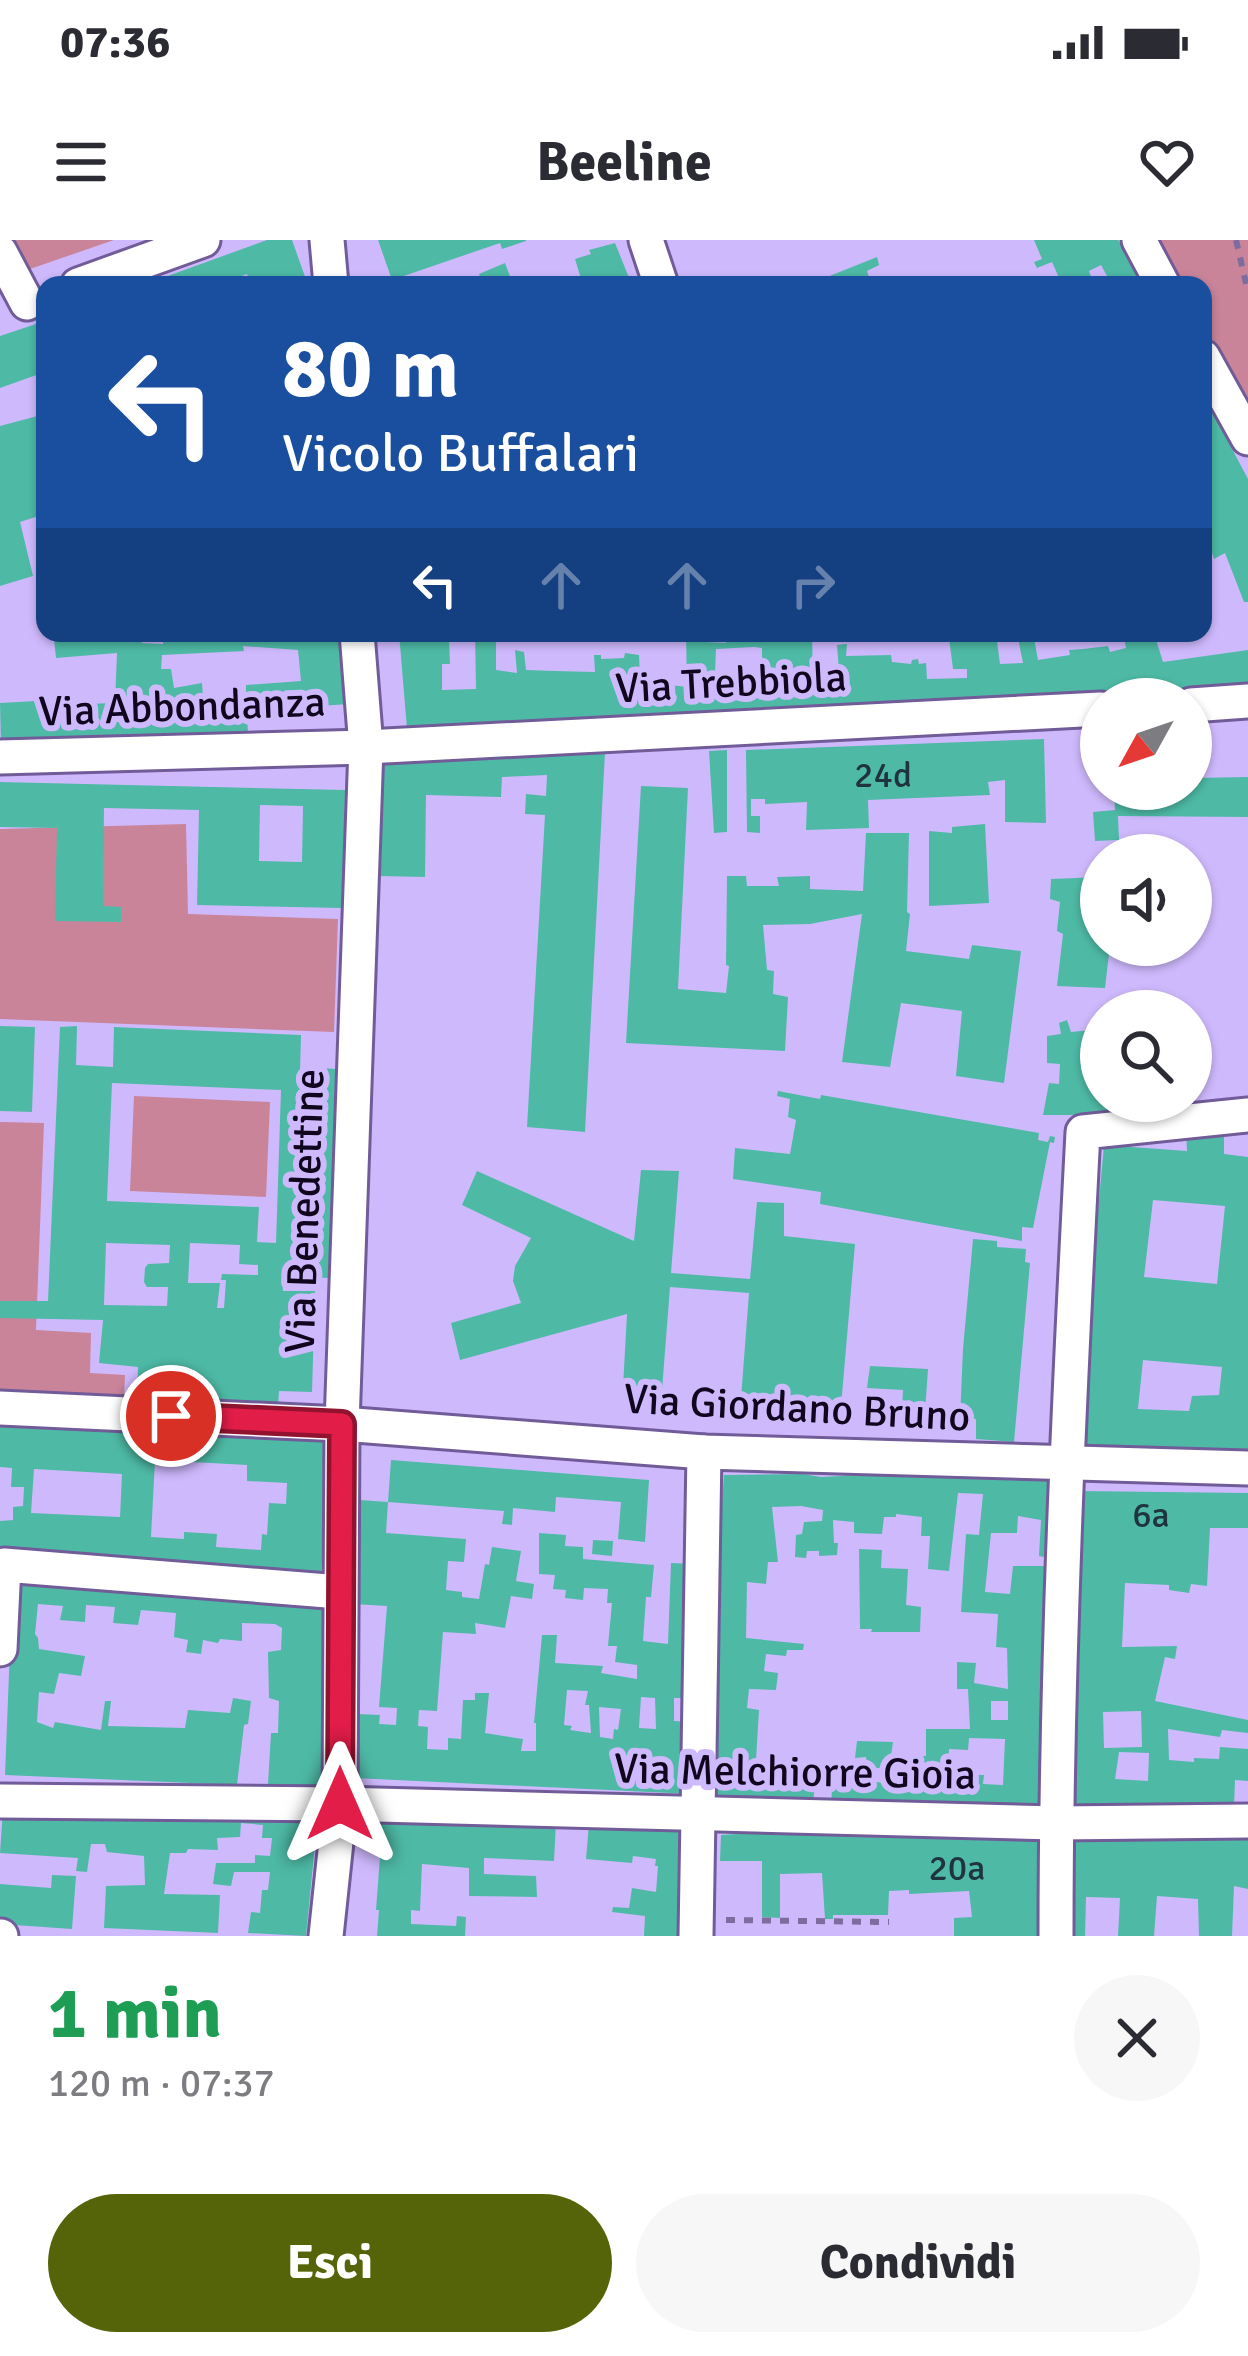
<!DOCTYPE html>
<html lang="it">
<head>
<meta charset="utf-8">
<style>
  :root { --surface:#fff; --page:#f7f7f7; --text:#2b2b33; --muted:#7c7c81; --accent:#556408 }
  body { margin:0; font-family:Signika,sans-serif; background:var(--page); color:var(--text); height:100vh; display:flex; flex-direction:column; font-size:45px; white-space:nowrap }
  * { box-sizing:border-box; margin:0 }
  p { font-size:39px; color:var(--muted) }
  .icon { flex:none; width:66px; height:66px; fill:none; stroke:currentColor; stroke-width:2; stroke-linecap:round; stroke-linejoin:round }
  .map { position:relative; height:1696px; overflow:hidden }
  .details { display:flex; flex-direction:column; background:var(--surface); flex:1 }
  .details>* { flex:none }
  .guide { position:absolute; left:36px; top:36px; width:1176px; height:366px; border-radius:24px; box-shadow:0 3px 9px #0004; background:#1a4fa0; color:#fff; overflow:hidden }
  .needle { width:78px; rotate:230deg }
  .controls { position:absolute; left:1080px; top:438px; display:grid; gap:24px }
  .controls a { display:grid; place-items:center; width:132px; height:132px; border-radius:50%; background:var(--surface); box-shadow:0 3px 9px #0004; font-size:60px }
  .pin { position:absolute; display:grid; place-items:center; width:102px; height:102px; color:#fff; margin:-51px; border:6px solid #fff; border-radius:50%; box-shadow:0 3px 12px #0007 }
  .me { position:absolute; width:132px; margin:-66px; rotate:0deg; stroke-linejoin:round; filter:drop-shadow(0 0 9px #0008) }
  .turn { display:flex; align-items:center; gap:42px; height:252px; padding:0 48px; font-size:54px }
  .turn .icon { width:156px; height:156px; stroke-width:2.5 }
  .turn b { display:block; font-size:84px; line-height:102px }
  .lanes { display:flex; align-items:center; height:114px; padding:0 48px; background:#0003; justify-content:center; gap:60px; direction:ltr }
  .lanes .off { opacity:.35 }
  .round { display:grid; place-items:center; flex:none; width:126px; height:126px; border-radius:63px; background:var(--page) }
  .headline { display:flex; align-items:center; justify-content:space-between; height:204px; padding:0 48px }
  h1 { font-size:72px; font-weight:700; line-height:90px; color:#1e9e55 }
  .button { display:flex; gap:24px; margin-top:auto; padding:24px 48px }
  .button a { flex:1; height:138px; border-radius:72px; background:var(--accent); color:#fff; font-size:48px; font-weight:700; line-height:138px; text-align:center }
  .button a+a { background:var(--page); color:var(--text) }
  .status { display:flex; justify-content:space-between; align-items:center; height:84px; padding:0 60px; background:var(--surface); direction:ltr }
  .status svg { height:33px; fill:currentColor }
  header { display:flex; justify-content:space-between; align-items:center; height:156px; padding:0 48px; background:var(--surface); font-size:54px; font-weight:700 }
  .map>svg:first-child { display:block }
  .green { fill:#c9849a }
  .building { fill:#4ebaa6; fill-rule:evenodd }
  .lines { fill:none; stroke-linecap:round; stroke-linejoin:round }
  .street-casing { stroke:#715b98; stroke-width:39 }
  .path { stroke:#7d6c9d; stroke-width:6; stroke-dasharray:9 9; stroke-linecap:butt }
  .street { stroke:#fff; stroke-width:33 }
  .route-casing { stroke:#92132f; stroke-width:30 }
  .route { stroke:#e11d48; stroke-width:21 }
  .labels { text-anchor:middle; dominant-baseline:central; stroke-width:12; stroke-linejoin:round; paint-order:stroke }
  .number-label { font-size:36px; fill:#203440 }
  .street-label { font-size:42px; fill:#10071e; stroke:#cfb9fd }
</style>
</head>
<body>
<div class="status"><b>07:36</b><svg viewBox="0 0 49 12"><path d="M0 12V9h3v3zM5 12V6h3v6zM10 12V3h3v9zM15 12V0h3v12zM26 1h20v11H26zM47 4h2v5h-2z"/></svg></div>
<header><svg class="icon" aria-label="menu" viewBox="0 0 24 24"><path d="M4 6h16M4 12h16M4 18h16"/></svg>Beeline<svg class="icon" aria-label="heart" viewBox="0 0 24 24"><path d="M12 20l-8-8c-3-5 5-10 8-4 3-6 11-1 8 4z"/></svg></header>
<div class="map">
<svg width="1248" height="1696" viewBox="0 0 1248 1696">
  <rect width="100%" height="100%" fill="#cfb9fd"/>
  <g class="green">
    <polygon points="14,0 114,0 30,29"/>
    <polygon points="1158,0 1248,0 1248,164 1203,83 1203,45 1183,45"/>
    <polygon points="186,584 188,674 338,679 334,792 0,779 0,589"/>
    <polygon points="134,856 270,862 266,957 130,951"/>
    <polygon points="0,882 44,883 36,1090 91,1093 90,1133 125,1135 124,1157 0,1152"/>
  </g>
  <g class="building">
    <polygon points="267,0 292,0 308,45 251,45 247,34 218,45 143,45"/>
    <polygon points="378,0 526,0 526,1 502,9 500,3 392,40"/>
    <polygon points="1034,0 1118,0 1146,45 1112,45 1101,25 1089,31 1094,45 1048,45 1060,40 1052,22 1037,28 1034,22 1042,19"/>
    <polygon points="615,3 632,45 583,45 575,19 591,14 589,10"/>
    <polygon points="877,17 879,25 867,31 870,40 858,45 807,45"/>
    <polygon points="505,23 513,44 535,37 536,45 483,45 479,34"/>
    <polygon points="45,81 45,132 0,148 0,96"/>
    <polygon points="1203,154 1248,239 1248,362 1244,362 1225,313 1214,319 1203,285"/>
    <polygon points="45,174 45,274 20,282 33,336 0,346 0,186"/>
    <path d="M120 393H141L142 403 163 404V393H343L349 464 247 471 248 495 1 504 0 463 54 460V465L115 463 117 413 56 418 54 399 120 396ZM243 406 298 410 301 441 246 445V456L203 457 202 443 174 448 171 429H161L162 415 244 411Z"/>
    <path d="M399 393H428L427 398 449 400 450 424H442V450L476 449 475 393H496V430L517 433 515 410 524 412 526 430 555 431 595 432 594 415H601V419L624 418 625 413 639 415 640 437 652 438 653 450 666 451H670V445L687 447 686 393H704L705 402 726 403 725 393H812L813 443 840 444 837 405 847 404 846 416 891 415 892 422 911 424 912 420 918 419 919 424 926 423 927 439 967 438V429H953L949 398H973V393H996L1000 424 1023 423 1017 393H1033L1038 420 1070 415 1069 410 1083 409 1108 406 1110 412 1126 408 1124 397 1154 393 1163 422 1248 410V445L1234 447 1235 452 1160 459H1101L407 489ZM754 407 762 408V434H757V438L734 441 733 434H715L716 409Z"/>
    <polygon points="1044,499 1046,583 1005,582 1005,540 988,542 990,555 868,560 869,588 806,590 807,562 765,564 765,559 751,559 751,576 760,576 760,593 747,592 746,510"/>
    <polygon points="727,510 727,592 714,593 709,511"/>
    <polygon points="548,511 605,512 585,892 527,887 545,575 525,574 526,554 546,556 547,535 502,537 501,557 426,555 425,637 377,636 381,522 548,516"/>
    <polygon points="1248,537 1248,577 1118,576 1119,600 1095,601 1093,572 1115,570 1114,549 1191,549 1191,538"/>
    <path d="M0 542 345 550 343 668 197 665 199 570 104 568 103 666 121 667V682L55 681 57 588 0 587ZM260 565 303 566 302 622 259 621Z"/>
    <polygon points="641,546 688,548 678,749 726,753 729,726 726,725 727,636 746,636 747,646 779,646 777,637 810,636 810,649 863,651 866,593 909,593 907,672 910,674 906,711 969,719 972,705 1021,711 1004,843 956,836 962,771 901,763 890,827 842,822 862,674 810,684 763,685 767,730 774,731 773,754 788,757 785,811 626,803"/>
    <polygon points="985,584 989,663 929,666 929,591 952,593 952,587"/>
    <polygon points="1101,637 1101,705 1110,705 1105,748 1057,746 1063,694 1057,691 1060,662 1050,659 1051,639"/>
    <polygon points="1067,780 1071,792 1101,789 1101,861 1148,861 1149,871 1111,875 1043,875 1049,843 1059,844 1060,824 1047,823 1047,796 1061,794 1059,783"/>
    <polygon points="0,786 35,787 32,872 0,871"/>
    <path d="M77 786 76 825 113 827 114 787 301 795 300 832 321 833V828L336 829 329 1038 282 1036 283 1051H315L312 1152 279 1151 278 1167 137 1160 138 1127 99 1123 103 1080 0 1078V1061H48L60 787ZM112 843 281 850 276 1003 257 1002 259 967 107 961ZM106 1003 170 1005 169 1023 148 1024 145 1028 144 1042 147 1047H168L167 1066 104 1065ZM190 1003 240 1005 239 1024 258 1025V1035L222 1034 221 1040H226L224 1068H217L220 1043H188Z"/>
    <polygon points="778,851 820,859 821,855 1039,893 1038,900 1048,902 1050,896 1055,897 1054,903 1050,902 1033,988 1022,987 1022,1001 820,964 821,952 733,939 735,908 790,914 796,880 788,877 790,859 777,856"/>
    <path d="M1224 886V914L1248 917V1217L1076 1213 1104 905 1187 911 1186 890ZM1153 960 1225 966 1217 1044 1144 1037ZM1143 1120 1222 1127 1219 1155 1192 1156 1189 1171 1138 1169Z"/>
    <polygon points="641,930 679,931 671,1033 750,1039 757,962 784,963 784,996 855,1004 840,1178 740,1171 749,1053 670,1047 662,1150 623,1147 627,1074 460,1120 451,1083 521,1063 513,1041 515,1026 531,998 462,965 477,931 634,1001"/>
    <polygon points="973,999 997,1001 997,1007 1026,1009 1025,1022 1030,1023 1014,1202 976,1199 976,1179 960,1178 963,1109"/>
    <polygon points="870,1126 928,1129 924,1186 901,1184 903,1150 867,1148"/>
    <path d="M0 1183 328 1200 321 1339 0 1311V1281L13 1280V1267L23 1266 24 1247H11L12 1228 0 1227ZM155 1220 247 1225V1241L287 1243 286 1264 269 1263 267 1295 262 1294 261 1310 216 1307 217 1294 184 1292V1299L151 1297ZM34 1229 122 1234 120 1277 31 1273Z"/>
    <polygon points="391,1220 649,1240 645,1302 618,1299 621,1262 556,1257 555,1272 513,1268 512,1285 502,1284 504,1271 388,1262"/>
    <path d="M902 1233 1054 1236 1044 1574 831 1569 833 1524H855L854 1541 894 1543 895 1528H867L866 1517 855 1518 857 1501 893 1502 891 1516H926V1489H970L968 1449H957V1422L976 1423 974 1443 1008 1449 1007 1408 996 1407 998 1374 961 1372 966 1294 979 1295 983 1254 958 1253 949 1331 928 1329 930 1296H921L922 1277 896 1274V1277H884L882 1294 854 1293V1282L833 1280 834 1303H838L837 1315 819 1316V1311H807L806 1318 795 1317 796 1295 802 1294 804 1282 822 1281 823 1270 801 1266 772 1267 778 1322H768L766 1344 747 1342 746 1398 804 1404 803 1410H787L786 1416 766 1414 764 1431 778 1433 776 1450 749 1449 747 1468 759 1470 755 1537 815 1540 813 1567 712 1562 719 1299 724 1235 803 1234 821 1237ZM1018 1276 1041 1280 1039 1316 1048 1318V1326H1013L1010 1354 985 1352 991 1293H1017ZM991 1461H1008V1480H991ZM969 1498 1005 1499 1003 1545 983 1544 984 1535 948 1534 949 1509 968 1510Z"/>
    <path d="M1078 1251 1248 1253V1288H1210L1207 1346 1191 1344 1189 1353 1169 1350V1345L1125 1343 1122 1407 1177 1406 1175 1419 1165 1417 1155 1461 1248 1480V1493L1222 1490 1220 1497 1168 1489 1169 1520 1194 1522V1518L1219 1519 1220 1507 1248 1509V1541L1235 1540 1234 1567 1070 1572ZM1141 1471 1142 1507 1104 1508 1103 1472ZM1119 1512 1149 1513 1148 1541 1115 1539Z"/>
    <path d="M360 1260 388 1262 386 1293 466 1299 464 1322 448 1321 446 1350 462 1352V1357L479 1359 485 1324 489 1325 492 1307 521 1311 516 1341 534 1344 532 1359 511 1356 505 1388 475 1383 476 1394 443 1392 437 1471 419 1470 418 1486 428 1487 427 1509 448 1510V1498L461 1499 463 1460H475V1453H489L485 1493 523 1499 521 1511H536V1483H534L542 1395H557L555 1423 603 1426 601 1433 637 1439V1425L615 1422 617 1406H608L612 1363H607L608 1349 584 1348 583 1360 565 1358 566 1350 553 1349 555 1335 539 1334V1293L566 1295 565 1306 583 1307V1319L654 1325 651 1357H646L643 1401 668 1404 671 1323 691 1324 694 1458H674V1481L693 1482 692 1554 354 1538 358 1474 380 1475 379 1484 396 1485 397 1468 379 1467 387 1366 353 1364ZM567 1450 588 1451 585 1465H589L591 1493 570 1490 572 1486 564 1485ZM641 1457 655 1458 656 1489 639 1488ZM599 1467 621 1469 618 1490 614 1489 613 1499 600 1497Z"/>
    <polygon points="593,1300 613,1301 612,1316 592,1314"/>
    <polygon points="859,1309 882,1310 881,1328 908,1329 906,1365 921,1367 920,1392 871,1392 872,1389 860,1389"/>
    <polygon points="13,1331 178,1347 322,1369 324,1492 320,1552 268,1544 271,1493 278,1493 279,1461 269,1458 268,1412 281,1410 282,1388 275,1384 242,1383 242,1401 220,1399 218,1403 203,1400 201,1414 186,1412 188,1400 174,1397 176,1373 141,1370 138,1385 113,1383 115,1367 86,1365 85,1382 60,1380 63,1366 38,1364 35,1394 38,1398 39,1409 85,1416 81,1436 59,1433 54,1454 39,1452 37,1482 53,1488 55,1482 101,1490 105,1461 111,1461 108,1486 185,1488 188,1470 230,1473 233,1458 251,1461 248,1484 244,1485 237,1545 5,1535"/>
    <polygon points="3,1569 318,1574 306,1696 248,1693 251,1672 260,1673 262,1650 268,1650 270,1632 234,1632 231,1646 213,1644 216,1623 255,1623 255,1615 270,1616 272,1598 262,1598 263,1585 241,1583 240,1597 217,1598 218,1610 188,1609 186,1613 170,1613 164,1654 220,1655 218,1693 104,1688 106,1646 145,1645 144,1616 107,1612 105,1604 91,1604 87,1632 76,1631 78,1618 0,1613"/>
    <polygon points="377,1577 556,1582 554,1621 484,1618 484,1634 536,1636 537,1657 469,1656 469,1628 422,1624 420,1671 411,1670 411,1684 456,1686 457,1676 466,1677 465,1696 377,1696 379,1670 376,1670 381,1603 376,1602"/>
    <polygon points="589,1584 695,1591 687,1696 644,1696 645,1676 612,1672 613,1667 629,1668 632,1648 656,1652 658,1626 655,1626 656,1619 633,1616 632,1623 586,1619"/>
    <polygon points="800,1590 847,1592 848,1597 1042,1599 1041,1696 954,1696 954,1678 972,1677 969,1651 909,1654 909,1650 889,1651 888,1675 833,1675 833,1679 825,1679 822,1633 780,1634 780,1678 762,1677 762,1621 720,1621 721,1595"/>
    <polygon points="1066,1593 1248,1597 1248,1649 1234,1646 1232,1696 1199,1696 1198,1659 1157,1656 1154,1696 1118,1696 1120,1658 1086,1657 1085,1696 1064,1696"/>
    <polygon points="52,1635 76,1636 72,1689 0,1684 0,1644 51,1648"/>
  </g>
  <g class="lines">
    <defs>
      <g id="street">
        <polyline points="327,0 331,45"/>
        <polyline points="646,0 661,45"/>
        <polyline points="1139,0 1163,45"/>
        <polyline points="0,12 27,63"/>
        <polyline points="78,45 203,0"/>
        <polyline points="1203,117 1248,198"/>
        <polyline points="1191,465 1248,461"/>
        <polyline points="0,517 366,507 1101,469"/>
        <polyline points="0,1168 342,1184 704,1212 1248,1228"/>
        <polyline points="0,1409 4,1325 340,1352"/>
        <polyline points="0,1561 340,1564 1056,1583 1248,1581"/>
        <polyline points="0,1696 1,1696"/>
        <polyline points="326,1696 340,1564 342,1184 366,507 357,393"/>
        <polyline points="696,1696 704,1212"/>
        <path d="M1056 1696C1056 1428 1069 1160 1083 892L1248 875"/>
      </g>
    </defs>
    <use href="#street" class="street-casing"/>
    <g class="path">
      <polyline points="1236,0 1248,52"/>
      <polyline points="726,1680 889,1682"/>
    </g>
    <use href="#street" class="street"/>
  </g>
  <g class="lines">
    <defs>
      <polyline id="route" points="171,1176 342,1184 340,1564"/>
    </defs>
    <use href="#route" class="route-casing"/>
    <use href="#route" class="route"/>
  </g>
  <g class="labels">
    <g class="number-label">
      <text x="883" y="535">24d</text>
      <text x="1151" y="1275">6a</text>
      <text x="957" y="1628">20a</text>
    </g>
    <g class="street-label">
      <text transform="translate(731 443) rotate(-3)">Via Trebbiola</text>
      <text transform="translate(182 467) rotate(-2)">Via Abbondanza</text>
      <text transform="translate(305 971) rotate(-88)">Via Benedettine</text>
      <text transform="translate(797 1168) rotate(3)">Via Giordano Bruno</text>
      <text transform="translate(795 1532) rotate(1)">Via Melchiorre Gioia</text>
    </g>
  </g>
</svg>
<div class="controls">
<a><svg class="needle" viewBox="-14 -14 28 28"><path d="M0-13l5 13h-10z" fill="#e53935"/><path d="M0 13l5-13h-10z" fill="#7c7c81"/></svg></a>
<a><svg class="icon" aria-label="sound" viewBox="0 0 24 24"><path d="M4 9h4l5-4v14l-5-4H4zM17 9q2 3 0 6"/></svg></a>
<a><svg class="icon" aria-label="search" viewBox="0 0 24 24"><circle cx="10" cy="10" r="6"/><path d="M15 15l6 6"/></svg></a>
</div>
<div class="pin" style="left:171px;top:1176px;background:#d93025"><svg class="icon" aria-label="arrive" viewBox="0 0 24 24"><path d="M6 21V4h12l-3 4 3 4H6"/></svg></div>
<svg class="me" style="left:340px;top:1564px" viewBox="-20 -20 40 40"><path d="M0-17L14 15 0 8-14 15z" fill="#e11d48" stroke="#fff" stroke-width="4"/></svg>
<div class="guide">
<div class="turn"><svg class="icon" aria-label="left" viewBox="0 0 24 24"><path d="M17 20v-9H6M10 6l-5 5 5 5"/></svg><div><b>80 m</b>Vicolo Buffalari</div></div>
<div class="lanes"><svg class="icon" aria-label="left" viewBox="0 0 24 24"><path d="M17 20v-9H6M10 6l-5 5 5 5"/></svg><svg class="icon off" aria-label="ahead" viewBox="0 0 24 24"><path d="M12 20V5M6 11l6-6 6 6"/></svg><svg class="icon off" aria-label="ahead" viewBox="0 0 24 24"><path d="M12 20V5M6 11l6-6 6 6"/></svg><svg class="icon off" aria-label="right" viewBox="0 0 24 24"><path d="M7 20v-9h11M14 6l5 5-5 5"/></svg></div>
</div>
</div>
<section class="details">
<div class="headline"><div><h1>1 min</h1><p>120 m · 07:37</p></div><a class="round"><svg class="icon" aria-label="close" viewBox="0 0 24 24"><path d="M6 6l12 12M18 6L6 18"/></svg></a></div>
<div class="button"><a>Esci</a><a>Condividi</a></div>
</section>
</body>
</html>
